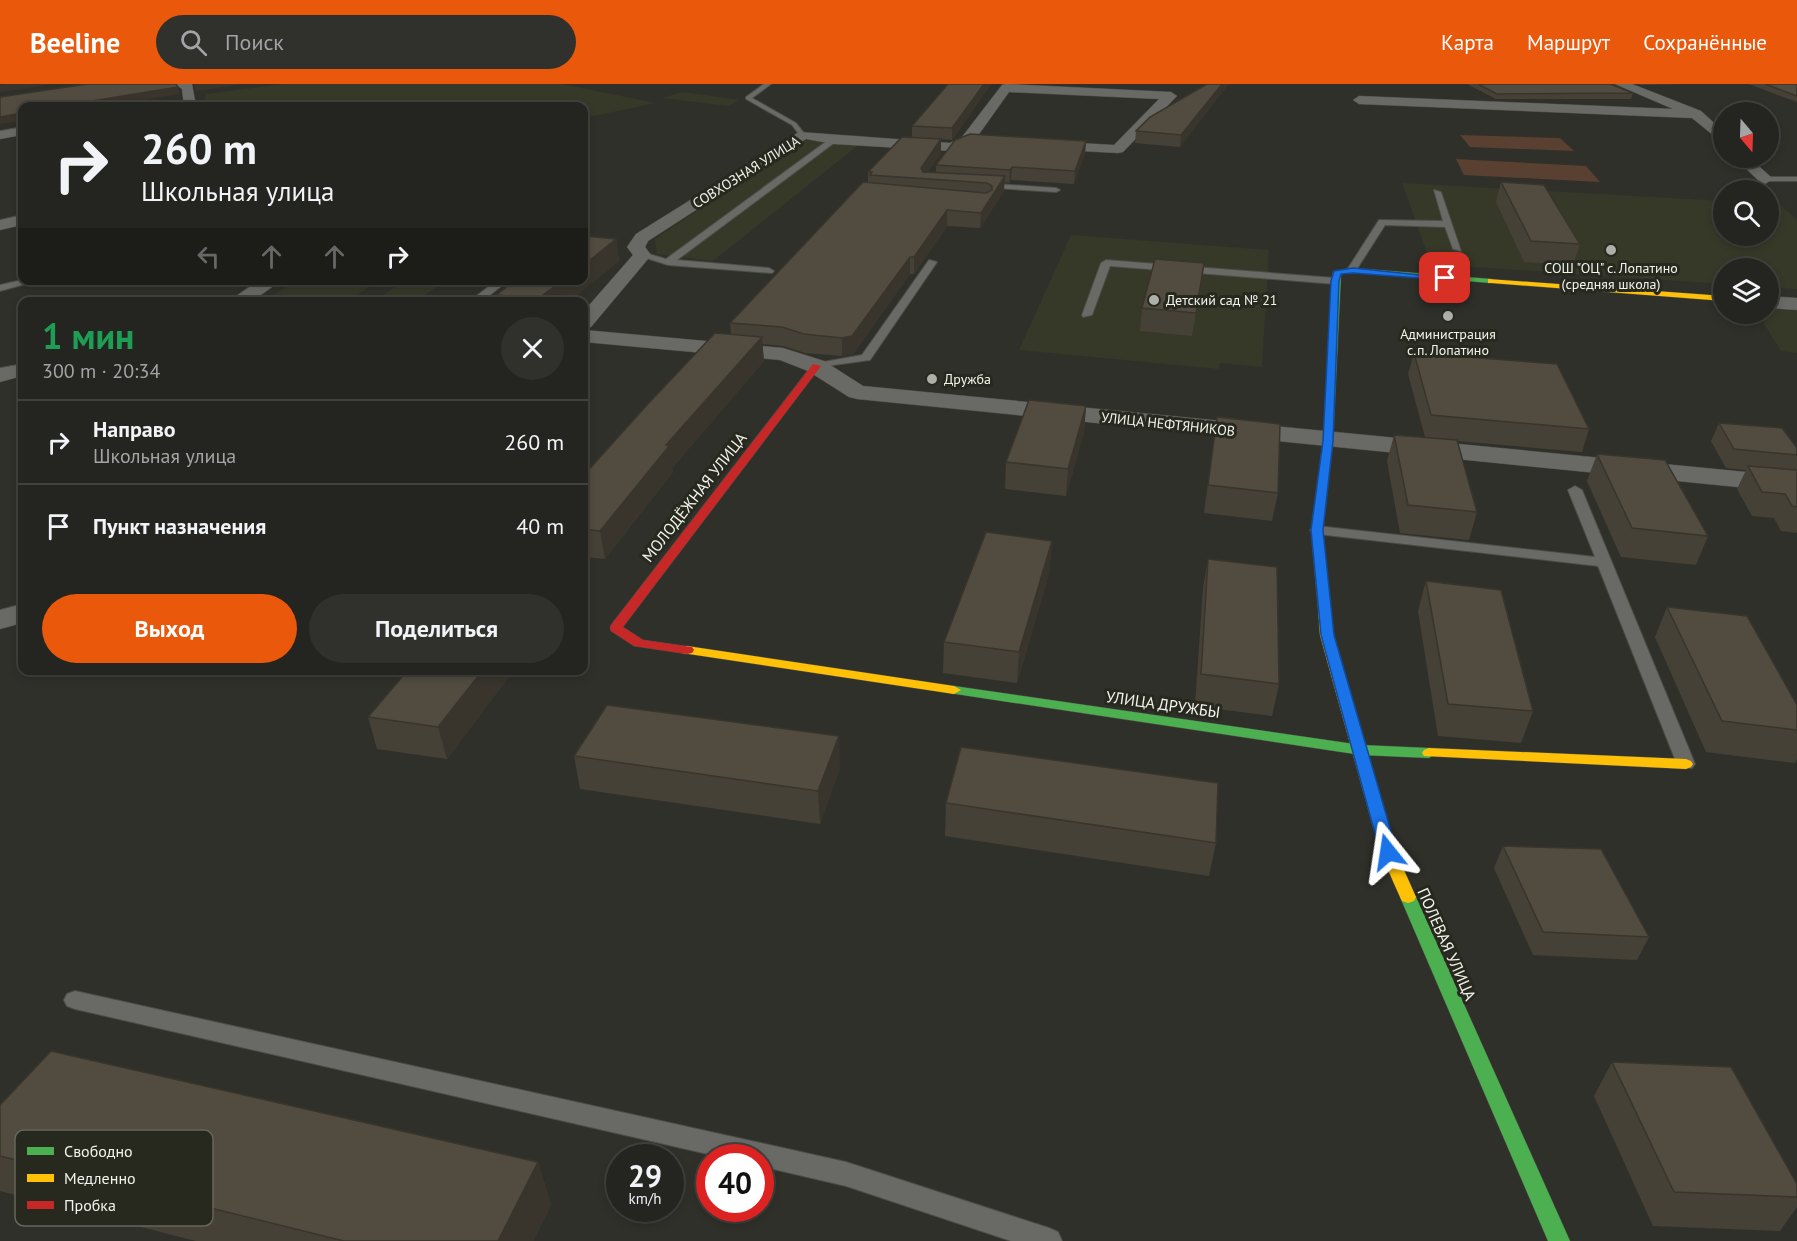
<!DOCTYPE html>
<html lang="ru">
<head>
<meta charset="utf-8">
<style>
  :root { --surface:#242420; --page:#30302d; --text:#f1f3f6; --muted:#a3a4a5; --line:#41413e; --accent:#ea580c }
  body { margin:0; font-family:"PT Sans",sans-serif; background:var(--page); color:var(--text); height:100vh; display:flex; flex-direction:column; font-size:22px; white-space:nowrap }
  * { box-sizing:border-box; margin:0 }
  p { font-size:20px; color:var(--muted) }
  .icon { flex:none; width:33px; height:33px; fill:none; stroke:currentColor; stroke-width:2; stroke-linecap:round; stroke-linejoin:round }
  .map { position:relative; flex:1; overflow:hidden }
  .panel { position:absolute; left:18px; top:213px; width:570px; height:378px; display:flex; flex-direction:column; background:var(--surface); border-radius:12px; box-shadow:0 3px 9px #0003,0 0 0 2px var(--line) }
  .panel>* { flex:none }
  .guide { position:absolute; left:18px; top:18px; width:570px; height:183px; border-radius:12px; box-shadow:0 3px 9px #0003,0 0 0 2px var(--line); background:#242420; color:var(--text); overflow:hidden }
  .needle { width:39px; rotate:161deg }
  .controls { position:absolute; left:1713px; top:18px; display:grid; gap:12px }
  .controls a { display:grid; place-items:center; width:66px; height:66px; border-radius:50%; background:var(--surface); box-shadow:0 3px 9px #0003,0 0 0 2px var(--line); font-size:30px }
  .speed { position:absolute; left:606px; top:1060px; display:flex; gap:12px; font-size:30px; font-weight:700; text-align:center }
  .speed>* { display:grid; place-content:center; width:78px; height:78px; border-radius:50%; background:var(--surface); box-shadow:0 3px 9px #0003,0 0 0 2px var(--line); line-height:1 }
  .speed small { font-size:15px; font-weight:400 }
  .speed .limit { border:9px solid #d22; background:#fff; color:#111 }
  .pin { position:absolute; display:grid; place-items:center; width:51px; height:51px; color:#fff; margin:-26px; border-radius:12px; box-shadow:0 3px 9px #0006 }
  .me { position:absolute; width:66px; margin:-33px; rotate:345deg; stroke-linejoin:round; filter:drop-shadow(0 0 4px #0008) }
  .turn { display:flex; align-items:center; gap:21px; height:126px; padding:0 24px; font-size:27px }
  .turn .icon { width:78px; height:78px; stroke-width:2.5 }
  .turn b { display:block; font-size:42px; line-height:51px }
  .lanes { display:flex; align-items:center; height:57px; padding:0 24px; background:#0003; justify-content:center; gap:30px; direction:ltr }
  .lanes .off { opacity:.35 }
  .round { display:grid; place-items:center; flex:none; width:63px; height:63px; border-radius:32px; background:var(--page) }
  .overview { display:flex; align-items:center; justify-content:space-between; height:102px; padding:0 24px }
  h1 { font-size:36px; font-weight:700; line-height:45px; color:#1e9e55 }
  .button { display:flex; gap:12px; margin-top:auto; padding:12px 24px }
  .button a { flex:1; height:69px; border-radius:36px; background:var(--accent); color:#fff; font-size:24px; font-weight:700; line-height:69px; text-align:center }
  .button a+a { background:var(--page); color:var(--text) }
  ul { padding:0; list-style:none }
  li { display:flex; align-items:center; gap:18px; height:84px; padding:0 24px; border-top:2px solid var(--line) }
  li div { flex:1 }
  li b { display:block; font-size:22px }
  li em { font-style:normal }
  header { display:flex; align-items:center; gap:36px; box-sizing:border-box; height:84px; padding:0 30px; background:var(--accent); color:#fff }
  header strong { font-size:28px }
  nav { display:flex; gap:33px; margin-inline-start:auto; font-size:21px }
  .search { width:420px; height:54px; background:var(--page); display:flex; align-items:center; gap:15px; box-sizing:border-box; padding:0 21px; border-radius:33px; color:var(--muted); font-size:22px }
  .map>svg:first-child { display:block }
  .built { fill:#363828 }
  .green { fill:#5a4030 }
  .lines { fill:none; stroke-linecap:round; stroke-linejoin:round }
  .lane-casing { stroke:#4c4d47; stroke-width:2 }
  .street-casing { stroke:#4c4d47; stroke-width:1 }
  .fast-casing { stroke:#4c4d47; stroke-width:1 }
  .slow-casing { stroke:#4c4d47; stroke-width:1 }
  .jam-casing { stroke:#4c4d47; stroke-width:1 }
  .lane { fill:#696965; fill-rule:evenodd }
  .street { fill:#696965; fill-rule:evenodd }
  .fast { fill:#4caf50; fill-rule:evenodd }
  .slow { fill:#ffc107; fill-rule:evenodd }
  .jam { fill:#c62828; fill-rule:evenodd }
  .wall { fill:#464136 }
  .shaded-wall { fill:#39352c }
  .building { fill:#514c3f; stroke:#39352c; stroke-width:1.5 }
  .route { fill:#1a73e8; stroke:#114b97; stroke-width:1.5 }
  .poi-dot { fill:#aeafa8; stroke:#28291e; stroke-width:2 }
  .labels { text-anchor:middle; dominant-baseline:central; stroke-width:6; stroke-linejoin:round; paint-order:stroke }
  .far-street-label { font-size:14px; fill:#f2f3ec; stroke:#28291e }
  .far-poi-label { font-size:14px; fill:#f2f3ec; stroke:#28291e }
  .street-label { font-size:16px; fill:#f2f3ec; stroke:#28291e }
  .key { fill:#28291e; stroke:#65665c; stroke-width:1.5 }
  .key-label { font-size:16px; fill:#f2f3ec }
</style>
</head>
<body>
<header>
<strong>Beeline</strong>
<div class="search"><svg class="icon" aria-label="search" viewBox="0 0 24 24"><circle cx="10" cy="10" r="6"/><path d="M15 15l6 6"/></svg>Поиск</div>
<nav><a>Карта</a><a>Маршрут</a><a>Сохранённые</a></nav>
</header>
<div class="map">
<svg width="1797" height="1157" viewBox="0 0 1797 1157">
  <rect width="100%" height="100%" fill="#30302b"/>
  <g class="built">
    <polygon points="283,0 562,0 656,19 584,34 584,22 203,22 206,10"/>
    <polygon points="683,8 739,16 728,22 662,14"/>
    <polygon points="804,56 861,59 713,177 657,170 655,155"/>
    <polygon points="1402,99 1723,117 1724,152 1768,152 1769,119 1779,120 1797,136 1797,205 1769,203 1768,184 1724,184 1723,200 1431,180"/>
    <polygon points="1071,151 1269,166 1262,283 1220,279 1219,285 1019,266"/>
    <polygon points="405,196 445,196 445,197 416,217 374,217"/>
    <polygon points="296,197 296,196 376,197 350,217 264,217"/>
    <polygon points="1769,224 1797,227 1797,269 1781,267 1758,230 1768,230"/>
  </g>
  <g class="green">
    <polygon points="1460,51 1560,54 1574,67 1470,63"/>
    <polygon points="1456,75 1586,82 1600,98 1464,91"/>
  </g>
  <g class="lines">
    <defs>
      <g id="lane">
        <polygon points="764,0 771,0 752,14 796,39 807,53 801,53 792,41 746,15 746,13"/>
        <polygon points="831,54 838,56 677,176 769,184 774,187 772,189 668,181 637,171 642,168 666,175"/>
        <polygon points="1762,93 1797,93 1797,97 1765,97"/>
        <polygon points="982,99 1056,104 1060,106 1056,108 979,103"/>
        <polygon points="1434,106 1441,108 1461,167 1453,165 1445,143 1385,141 1355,188 1349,188 1347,186 1379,136 1443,137"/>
        <polygon points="929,176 937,178 870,276 812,284 812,280 862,271"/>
        <polygon points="1106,176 1335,194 1340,197 1335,200 1110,182 1092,231 1083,233 1082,231 1101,179"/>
        <polygon points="22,196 40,196 0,207 0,201"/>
        <polygon points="497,196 509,196 481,218 469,218"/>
        <polygon points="1575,402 1582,406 1695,680 1692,684 1680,684 1677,680 1598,482 1317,450 1310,446 1317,442 1595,473 1568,406"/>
        <polygon points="75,907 846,1078 1049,1144 1058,1148 1062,1157 1011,1157 846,1102 760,1082 760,1074 725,1074 75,925 67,922 64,916 67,910"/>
      </g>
      <g id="street">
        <polygon points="175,0 192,0 196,22 184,22 182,5"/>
        <polygon points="1006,0 1171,8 1177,12 1123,68 1118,69 1043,65 1036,61 1043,57 1114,61 1159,15 1009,8 977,53 996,55 996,61 969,60 952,67 834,60 806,55 648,157 645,163 651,171 648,175 591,243 584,245 584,227 633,171 627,163 636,150 799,48 950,59 962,53 1002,1"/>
        <polygon points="1615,0 1632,0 1701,27 1724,48 1724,60 1692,34 1359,20 1353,16 1359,12 1673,25"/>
        <polygon points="22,43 22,51 0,55 0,47"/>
        <polygon points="1735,74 1750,74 1773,95 1765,100 1760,98"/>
        <polygon points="22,131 22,141 0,146 0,136"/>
        <polygon points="259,196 282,196 251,218 228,218"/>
        <polygon points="1768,212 1797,214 1797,226 1768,224"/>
        <polygon points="584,246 783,264 824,277 863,302 1797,393 1797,409 857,315 849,313 808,287 780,276 584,258"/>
        <polygon points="22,280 22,292 0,298 0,284"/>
        <polygon points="22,520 22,539 0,545 0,526"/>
      </g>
      <g id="fast">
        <polygon points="1352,184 1491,195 1495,197 1491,199 1352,188 1341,190 1333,357 1323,446 1330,524 1324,528 1318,524 1311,446 1323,357 1333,188"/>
        <polygon points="954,602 1361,661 1429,664 1436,669 1429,674 1361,671 949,609 947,606"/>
        <polygon points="1408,807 1414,809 1416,813 1570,1157 1548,1157 1400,813 1402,809"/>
      </g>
      <g id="slow">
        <polygon points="1488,195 1724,212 1724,217 1491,199 1488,199"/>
        <polygon points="1324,520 1330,524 1334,551 1396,768 1416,813 1414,817 1408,819 1402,817 1400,813 1380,768 1320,551 1318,524"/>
        <polygon points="687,562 954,602 961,606 954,610 682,569 680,566 682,563"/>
        <polygon points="1429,664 1686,675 1691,677 1693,680 1691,683 1686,685 1424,672 1422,669 1424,666"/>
      </g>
      <polygon id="jam" points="813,280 821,282 623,543 643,556 692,563 694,566 692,569 687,570 634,562 611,547 610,544 611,541"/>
    </defs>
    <use href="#lane" class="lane-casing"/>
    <use href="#street" class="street-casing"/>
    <use href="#fast" class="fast-casing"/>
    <use href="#slow" class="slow-casing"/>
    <use href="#jam" class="jam-casing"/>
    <use href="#lane" class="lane"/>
    <use href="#street" class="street"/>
    <use href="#fast" class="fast"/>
    <use href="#slow" class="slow"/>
    <use href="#jam" class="jam"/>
  </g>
  <g class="wall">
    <polygon points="991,0 952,56 941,55 941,69 928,88 936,88 936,81 1086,57 1085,69 1074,100 1011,96 1009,99 1004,98 1004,107 980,144 947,142 914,190 910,190 853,270 842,272 805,269 783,262 762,260 764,277 673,383 673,388 605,475 584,473 584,391 731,250 730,239 868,99 868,88 912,53 912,42"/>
    <polygon points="1207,0 1180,63 1135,59 1136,47"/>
    <polygon points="1467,0 1614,0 1614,2 1633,9 1631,15 1496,15"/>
    <polygon points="1638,0 1683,0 1641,1"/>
    <polygon points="1749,0 1797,0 1797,18"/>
    <polygon points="1501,98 1580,160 1573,181 1524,178 1496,118"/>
    <polygon points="616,155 619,177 568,218 498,218 496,211"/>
    <polygon points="1204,179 1192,252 1140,247 1142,224"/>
    <polygon points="1414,269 1589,345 1582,368 1457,357 1477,428 1469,456 1400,449 1387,377 1394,351 1425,353 1408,290"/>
    <polygon points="1086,322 1084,348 1066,412 1005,405 1006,378"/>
    <polygon points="1217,333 1278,409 1272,437 1204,429"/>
    <polygon points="1719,339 1797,364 1797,449 1781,447 1774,434 1752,432 1737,405 1746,386 1726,384 1711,357"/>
    <polygon points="1597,370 1708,452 1696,481 1621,473 1587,397"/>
    <polygon points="1208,475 1279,600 1272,632 1195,622 1203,504"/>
    <polygon points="1050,486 1017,599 943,589 944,558"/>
    <polygon points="1426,497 1533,627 1521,659 1438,652 1418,527"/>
    <polygon points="1667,523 1797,621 1797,675 1795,679 1706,668 1655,553"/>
    <polygon points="514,586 447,675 377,665 368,633"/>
    <polygon points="574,672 840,684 820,740 580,705"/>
    <polygon points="946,719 1216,759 1209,792 945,752"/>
    <polygon points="1503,762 1649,853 1637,876 1533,871 1494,784"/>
    <polygon points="1612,978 1797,1100 1797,1123 1780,1147 1653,1142 1594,1012"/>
    <polygon points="0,1021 538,1078 551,1121 533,1157 196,1157 0,1107"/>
  </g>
  <g class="shaded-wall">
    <polygon points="4,0 53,0 0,8 0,1"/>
    <polygon points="197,0 242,0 196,7 194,1"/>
    <polygon points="984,0 991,0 952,56 952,44"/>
    <polygon points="1222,0 1229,0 1180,63 1181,51"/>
    <polygon points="178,3 180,10 105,22 61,22"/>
    <polygon points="22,29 22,37 0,40 0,33"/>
    <polygon points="941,55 941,69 924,95 921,84"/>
    <polygon points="1086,57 1085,69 1074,100 1075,87"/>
    <polygon points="1012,83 1011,96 1009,99 1010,86"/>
    <polygon points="1005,92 1004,107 980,144 981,129"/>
    <polygon points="947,126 947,142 914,190 914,173"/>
    <polygon points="616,155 619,177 568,218 540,218 539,214 563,196 584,196 584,181"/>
    <polygon points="910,173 910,190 853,270 842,272 842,254"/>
    <polygon points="762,253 764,277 673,383 673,388 605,475 600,447 666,361"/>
    <polygon points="1086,322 1084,348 1066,412 1068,385"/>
    <polygon points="1052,457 1050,486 1017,599 1019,568"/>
    <polygon points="483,586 514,586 447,675 438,643"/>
    <polygon points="839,652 840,684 820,740 818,707"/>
    <polygon points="538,1078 551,1121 533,1157 498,1157"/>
  </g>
  <g class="building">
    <polygon points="87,0 176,0 178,3 61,22 22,22 22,29 0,33 0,13"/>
    <polygon points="948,0 984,0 952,44 912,42"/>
    <polygon points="1207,0 1222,0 1181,51 1136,47 1150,33"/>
    <polygon points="1478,0 1610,0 1633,9 1497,10"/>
    <polygon points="1765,0 1797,0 1797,12"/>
    <polygon points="970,50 1086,57 1075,87 1012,83 1010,86 936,81 955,56"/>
    <polygon points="902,53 941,55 921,84 923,88 1005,92 981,129 947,126 914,173 910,173 852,252 842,254 804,250 782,243 730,239 863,98 986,109 992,106 992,102 987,99 870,91 872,88 868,88"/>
    <polygon points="1501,98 1544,101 1580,160 1531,157"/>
    <polygon points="584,152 616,155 584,181"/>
    <polygon points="1155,175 1204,179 1196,229 1142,224"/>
    <polygon points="516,196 563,196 539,214 496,211"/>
    <polygon points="715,249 762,253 666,361 670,361 600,447 584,445 584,391 647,321"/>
    <polygon points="1414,269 1557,280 1589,345 1431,331"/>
    <polygon points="1029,316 1086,322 1068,385 1006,378"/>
    <polygon points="1217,333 1280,340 1278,409 1208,401"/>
    <polygon points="1719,339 1782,344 1797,364 1797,371 1734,365"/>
    <polygon points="1394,351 1457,356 1477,428 1408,421"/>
    <polygon points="1597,370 1665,376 1708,452 1632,444"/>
    <polygon points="1748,382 1797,386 1797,423 1792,422 1785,410 1762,408"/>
    <polygon points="986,448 1052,457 1019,568 944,558"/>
    <polygon points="1208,475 1277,483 1279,600 1201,590"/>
    <polygon points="1426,497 1501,506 1533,627 1448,620"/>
    <polygon points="1667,523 1747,532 1797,621 1797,646 1722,637"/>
    <polygon points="408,586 483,586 438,643 368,633"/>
    <polygon points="607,621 839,652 818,707 574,672"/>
    <polygon points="961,663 1218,699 1216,759 946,719"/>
    <polygon points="1503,762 1601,765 1649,853 1543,848"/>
    <polygon points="51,967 538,1078 498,1157 344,1157 0,1072 0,1021"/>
    <polygon points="1612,978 1731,983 1797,1100 1797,1113 1674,1108"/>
  </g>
  <polygon class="route" points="1353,184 1449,194 1445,196 1353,189 1341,190 1339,197 1333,357 1323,446 1334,551 1397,768 1388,774 1380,768 1321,551 1311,446 1323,357 1331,197 1334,187"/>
  <g class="poi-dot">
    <circle cx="1611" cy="166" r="6"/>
    <circle cx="1154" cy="216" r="6"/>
    <circle cx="1448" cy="232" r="6"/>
    <circle cx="932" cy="295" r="6"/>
  </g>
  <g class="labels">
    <g class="far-street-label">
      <text transform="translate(746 88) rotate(-32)">СОВХОЗНАЯ УЛИЦА</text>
      <text transform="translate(1168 340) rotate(6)">УЛИЦА НЕФТЯНИКОВ</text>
    </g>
    <g class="far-poi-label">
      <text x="1611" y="184">СОШ "ОЦ" с. Лопатино<tspan x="1611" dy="16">(средняя школа)</tspan></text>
      <text x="1166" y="216" text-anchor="start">Детский сад № 21</text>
      <text x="1448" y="250">Администрация<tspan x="1448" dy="16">с.п. Лопатино</tspan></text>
      <text x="944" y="295" text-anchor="start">Дружба</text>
    </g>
    <g class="street-label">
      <text transform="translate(694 413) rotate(-52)">МОЛОДЁЖНАЯ УЛИЦА</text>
      <text transform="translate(1163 620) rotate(8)">УЛИЦА ДРУЖБЫ</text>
      <text transform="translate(1447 860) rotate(66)">ПОЛЕВАЯ УЛИЦА</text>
    </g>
  </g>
  <rect x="15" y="1046" width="198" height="96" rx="9" class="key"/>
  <rect x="27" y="1063" width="27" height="8" fill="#4caf50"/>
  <rect x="27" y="1090" width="27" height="8" fill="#ffc107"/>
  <rect x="27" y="1117" width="27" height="8" fill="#c62828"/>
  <g class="key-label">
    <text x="64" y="1073">Свободно</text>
    <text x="64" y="1100">Медленно</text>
    <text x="64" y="1127">Пробка</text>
  </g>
</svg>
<div class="controls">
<a><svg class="needle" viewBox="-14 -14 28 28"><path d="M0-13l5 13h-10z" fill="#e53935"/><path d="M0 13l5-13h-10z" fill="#a3a4a5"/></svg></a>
<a><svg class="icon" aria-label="search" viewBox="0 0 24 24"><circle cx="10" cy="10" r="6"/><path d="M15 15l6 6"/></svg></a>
<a><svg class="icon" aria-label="layers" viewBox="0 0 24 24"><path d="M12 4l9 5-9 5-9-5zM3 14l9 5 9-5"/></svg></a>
</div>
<div class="speed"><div>29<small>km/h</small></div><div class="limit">40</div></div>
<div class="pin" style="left:1445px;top:194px;background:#d93025"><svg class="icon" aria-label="arrive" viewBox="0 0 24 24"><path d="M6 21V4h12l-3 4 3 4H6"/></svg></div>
<svg class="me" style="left:1388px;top:768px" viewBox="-20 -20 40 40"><path d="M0-17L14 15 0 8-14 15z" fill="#1a73e8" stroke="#fff" stroke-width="4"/></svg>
<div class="guide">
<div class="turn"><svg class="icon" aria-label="right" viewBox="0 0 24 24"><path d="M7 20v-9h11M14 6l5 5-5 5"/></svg><div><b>260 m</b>Школьная улица</div></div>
<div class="lanes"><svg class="icon off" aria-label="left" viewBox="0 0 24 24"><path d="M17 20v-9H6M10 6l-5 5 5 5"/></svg><svg class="icon off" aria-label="ahead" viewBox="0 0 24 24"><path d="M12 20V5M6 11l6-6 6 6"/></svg><svg class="icon off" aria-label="ahead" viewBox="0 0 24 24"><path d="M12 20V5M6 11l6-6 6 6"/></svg><svg class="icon" aria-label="right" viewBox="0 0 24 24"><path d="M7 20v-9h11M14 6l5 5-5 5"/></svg></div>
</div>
<section class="panel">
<div class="overview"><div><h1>1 мин</h1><p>300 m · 20:34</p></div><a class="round"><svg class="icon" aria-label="close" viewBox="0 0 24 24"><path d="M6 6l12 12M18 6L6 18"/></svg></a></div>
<ul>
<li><svg class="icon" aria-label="right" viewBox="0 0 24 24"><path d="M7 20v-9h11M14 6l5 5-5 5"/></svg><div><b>Направо</b><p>Школьная улица</p></div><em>260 m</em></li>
<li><svg class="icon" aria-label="arrive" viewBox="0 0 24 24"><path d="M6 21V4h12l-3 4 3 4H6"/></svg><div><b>Пункт назначения</b></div><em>40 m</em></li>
</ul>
<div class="button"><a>Выход</a><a>Поделиться</a></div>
</section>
</div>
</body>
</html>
